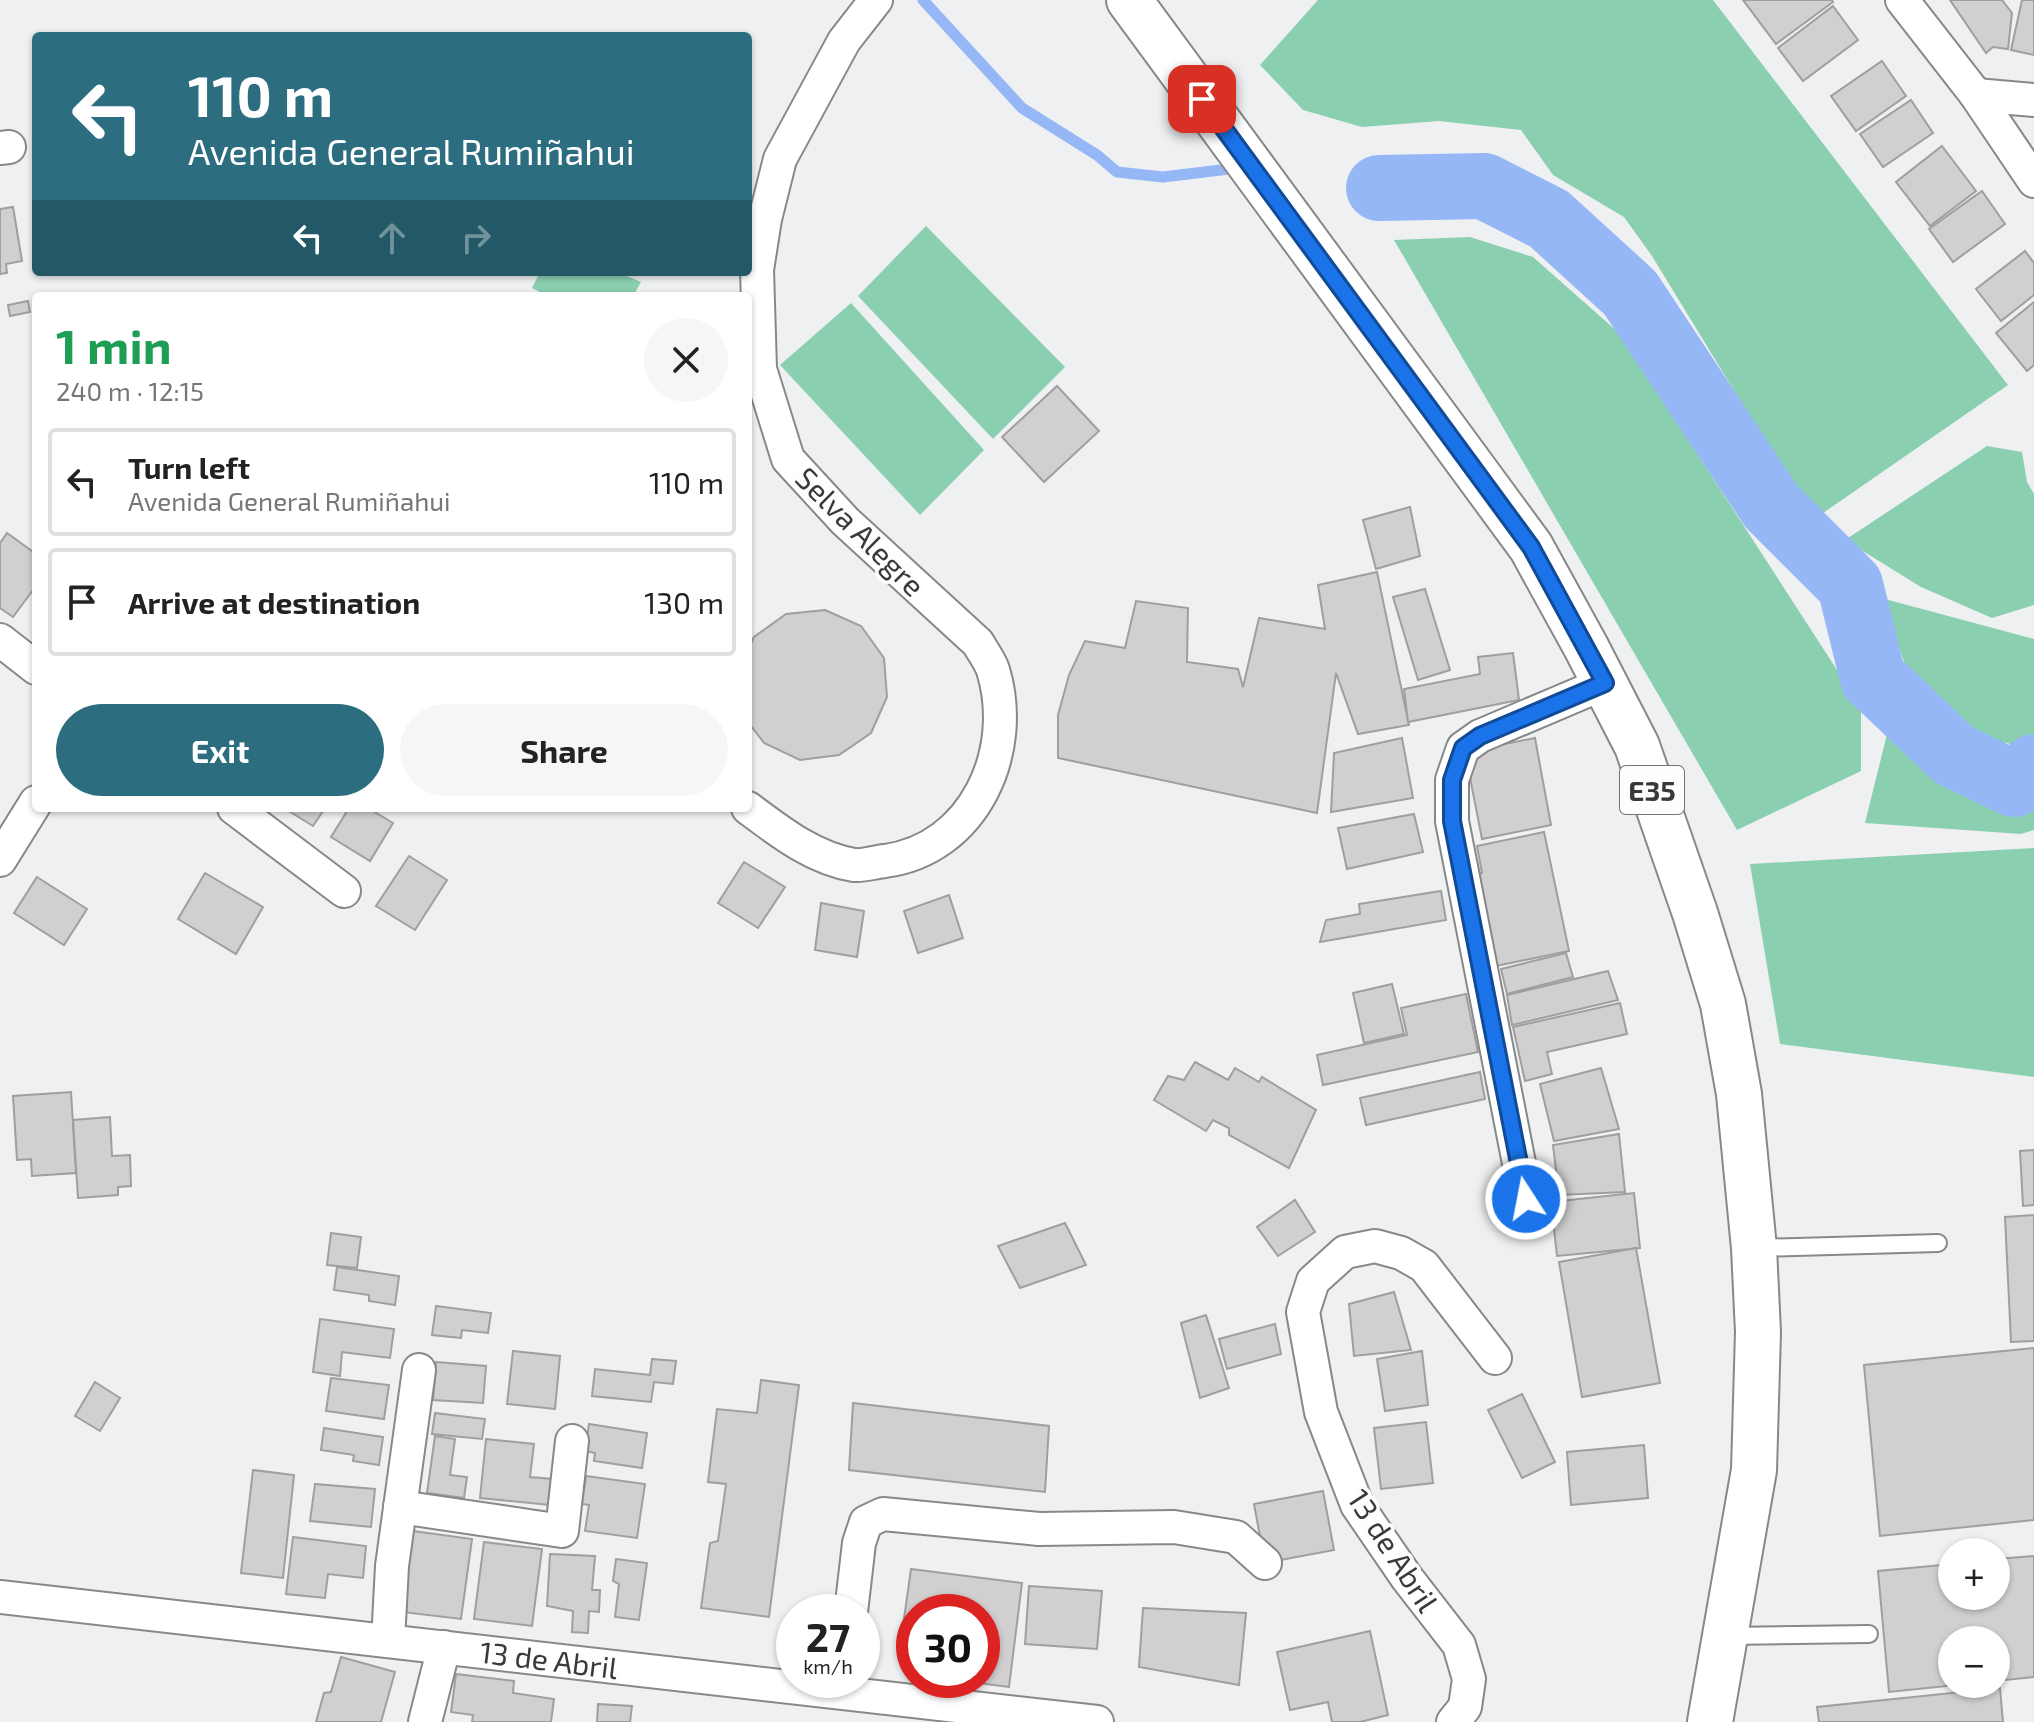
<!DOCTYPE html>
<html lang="en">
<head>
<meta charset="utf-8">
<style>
  :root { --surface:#fff; --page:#f6f6f6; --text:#222; --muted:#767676; --line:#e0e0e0; --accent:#2c6e80 }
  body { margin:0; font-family:"Exo 2",sans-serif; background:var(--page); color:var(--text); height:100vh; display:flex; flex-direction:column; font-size:30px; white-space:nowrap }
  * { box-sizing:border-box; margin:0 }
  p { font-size:26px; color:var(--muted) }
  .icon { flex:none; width:44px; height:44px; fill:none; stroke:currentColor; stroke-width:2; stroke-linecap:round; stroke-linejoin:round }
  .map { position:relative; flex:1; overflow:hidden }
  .sheet { position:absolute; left:32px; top:292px; width:720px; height:520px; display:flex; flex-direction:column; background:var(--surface); border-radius:8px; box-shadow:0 2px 6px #0004 }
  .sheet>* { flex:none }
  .top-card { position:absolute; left:32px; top:32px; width:720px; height:244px; border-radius:8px; box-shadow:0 2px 6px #0004; background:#2c6e80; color:#fff; overflow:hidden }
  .controls { position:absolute; left:1938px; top:1538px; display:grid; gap:16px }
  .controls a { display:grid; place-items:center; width:72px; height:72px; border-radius:50%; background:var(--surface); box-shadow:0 2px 6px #0004; font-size:40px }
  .speed { position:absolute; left:776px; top:1594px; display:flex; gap:16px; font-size:40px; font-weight:700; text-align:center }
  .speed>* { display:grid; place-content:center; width:104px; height:104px; border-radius:50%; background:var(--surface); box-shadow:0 2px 6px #0004; line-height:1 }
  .speed small { font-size:20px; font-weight:400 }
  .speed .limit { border:12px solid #d22; background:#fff; color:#111 }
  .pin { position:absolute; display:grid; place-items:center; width:68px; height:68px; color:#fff; margin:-34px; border-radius:16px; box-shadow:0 4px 12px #0006 }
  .me { position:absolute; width:88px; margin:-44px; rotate:349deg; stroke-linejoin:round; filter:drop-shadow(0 0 6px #0008) }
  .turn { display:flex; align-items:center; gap:28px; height:168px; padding:0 24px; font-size:36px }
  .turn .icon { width:104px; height:104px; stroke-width:2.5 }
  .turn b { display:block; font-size:56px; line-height:68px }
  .lanes { display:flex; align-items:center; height:76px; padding:0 24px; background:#0003; justify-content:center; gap:40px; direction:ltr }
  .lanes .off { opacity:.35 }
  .round { display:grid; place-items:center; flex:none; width:84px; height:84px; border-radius:42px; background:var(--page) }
  .overview { display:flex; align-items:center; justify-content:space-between; height:136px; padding:0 24px }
  h1 { font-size:48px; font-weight:700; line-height:60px; color:#1e9e55 }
  .action { display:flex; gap:16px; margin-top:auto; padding:16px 24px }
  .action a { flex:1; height:92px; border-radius:48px; background:var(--accent); color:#fff; font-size:32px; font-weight:700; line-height:92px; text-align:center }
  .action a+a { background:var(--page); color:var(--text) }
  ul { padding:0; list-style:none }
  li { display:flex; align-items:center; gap:24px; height:108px; margin:0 16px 12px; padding:0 8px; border:4px solid var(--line); border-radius:8px }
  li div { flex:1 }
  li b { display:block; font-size:30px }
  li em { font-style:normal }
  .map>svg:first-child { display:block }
  .green { fill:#8bcfb1 }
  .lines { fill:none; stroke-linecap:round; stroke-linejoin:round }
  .stream { stroke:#96b7f6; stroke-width:11 }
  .river { stroke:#96b7f6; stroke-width:66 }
  .building { fill:#d1cfcf; stroke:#a09e9e; stroke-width:2 }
  .service-casing { stroke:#878889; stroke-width:20 }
  .minor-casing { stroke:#878889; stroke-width:36 }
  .trunk-casing { stroke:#878889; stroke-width:48 }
  .service { stroke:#fff; stroke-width:16 }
  .minor { stroke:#fff; stroke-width:32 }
  .trunk { stroke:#fff; stroke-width:44 }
  .route-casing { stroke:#114b97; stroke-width:20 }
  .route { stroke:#1a73e8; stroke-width:14 }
  .labels { text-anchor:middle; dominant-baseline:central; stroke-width:7; stroke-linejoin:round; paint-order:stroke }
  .shield { fill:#fcfdfe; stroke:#747475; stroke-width:2 }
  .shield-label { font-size:28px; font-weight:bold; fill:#39393a }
  .street-label { font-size:30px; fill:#39393a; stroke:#fcfdfe }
</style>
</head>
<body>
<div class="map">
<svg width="2034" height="1722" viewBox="0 0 2034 1722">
  <rect width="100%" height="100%" fill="#eff0f1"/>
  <g class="green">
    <polygon points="1318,0 1713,0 2008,385 1813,520 1652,256 1624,217 1553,175 1521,130 1439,121 1362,127 1303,110 1260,65"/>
    <polygon points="926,226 1065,367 993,439 858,296"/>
    <polygon points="1470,237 1533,257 1619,333 1861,707 1861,771 1737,830 1394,240"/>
    <polygon points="540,272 618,272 641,282 633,296 548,296 532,288"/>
    <polygon points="851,303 984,450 920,515 780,365"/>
    <polygon points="1987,446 2022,452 2027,482 2034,494 2034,605 1992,618 1921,587 1845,540"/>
    <polygon points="1881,598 2034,639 2034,740 2026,747 1991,740 1932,704 1906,667"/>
    <polygon points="1890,722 1976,793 2015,806 2034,793 2034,830 2021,834 1865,823"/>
    <polygon points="2034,848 2034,1077 1780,1044 1750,864"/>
  </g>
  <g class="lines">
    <polyline class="stream" points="923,0 1022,108 1097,155 1117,172 1163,177 1229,169"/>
    <polyline class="river" points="1379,188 1484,186 1549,219 1630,293 1771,506 1850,585 1873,678 1954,755 2014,784 2034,767"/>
  </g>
  <g class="building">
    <polygon points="1743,0 1832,0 1833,2 1776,44"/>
    <polygon points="1950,0 2002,0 2012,13 2008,49 1993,47 1986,53"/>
    <polygon points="2022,0 2034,0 2034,55 2011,50"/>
    <polygon points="1833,6 1858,40 1803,81 1778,48"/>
    <polygon points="1882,61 1906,96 1856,131 1831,96"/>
    <polygon points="1911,100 1933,133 1883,167 1860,134"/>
    <polygon points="1942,146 1976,191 1930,226 1896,182"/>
    <polygon points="1982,191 2005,224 1953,262 1929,229"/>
    <polygon points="13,207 22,261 6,264 7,273 0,274 0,209"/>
    <polygon points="2025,251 2034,263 2034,295 2001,321 1976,289"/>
    <polygon points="28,301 30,312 10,316 8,305"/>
    <polygon points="2034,302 2034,365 2027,371 1996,333"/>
    <polygon points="1057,386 1099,431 1044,482 1002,437"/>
    <polygon points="1410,507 1420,556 1376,569 1363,520"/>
    <polygon points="7,533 36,554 36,586 13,617 0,608 0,543"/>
    <polygon points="1377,572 1409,725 1358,734 1336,673 1317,813 1058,758 1058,715 1069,675 1085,641 1125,648 1136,601 1188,608 1187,662 1238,669 1243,687 1259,618 1325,629 1318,585"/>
    <polygon points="1425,589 1450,670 1418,680 1393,597"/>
    <polygon points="825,610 861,626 884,658 887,697 871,733 839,755 800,760 764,743 748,722 748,650 754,637 786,614"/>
    <polygon points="1513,653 1519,700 1408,722 1404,689 1480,674 1478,657"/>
    <polygon points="1402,738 1413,798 1331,812 1334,753"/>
    <polygon points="1535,738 1551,825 1482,839 1465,752"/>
    <polygon points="284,808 325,808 313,826"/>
    <polygon points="349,808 368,808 393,823 370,861 331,837"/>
    <polygon points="1414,814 1423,852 1347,869 1338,828"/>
    <polygon points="1544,832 1569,951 1491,967 1472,875 1482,873 1477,846"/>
    <polygon points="409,856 447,880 415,930 376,906"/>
    <polygon points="744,862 785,887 758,928 718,903"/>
    <polygon points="205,873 263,907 236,954 178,919"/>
    <polygon points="37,877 87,909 64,945 14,913"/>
    <polygon points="1441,891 1446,920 1320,942 1326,920 1360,914 1359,904"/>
    <polygon points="949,895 963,938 918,953 904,911"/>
    <polygon points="821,903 864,911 857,957 815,950"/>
    <polygon points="1566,953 1573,977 1507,994 1501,969"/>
    <polygon points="1608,971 1618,1000 1512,1025 1507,995"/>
    <polygon points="1392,984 1404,1034 1364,1043 1353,993"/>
    <polygon points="1466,994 1478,1052 1323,1085 1317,1055 1407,1035 1401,1008"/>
    <polygon points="1620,1003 1627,1034 1547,1052 1552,1074 1525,1081 1513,1027"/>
    <polygon points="1195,1062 1228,1080 1235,1068 1259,1082 1262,1077 1316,1110 1289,1168 1229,1135 1229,1128 1213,1120 1206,1131 1154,1100 1168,1076 1184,1080"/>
    <polygon points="1601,1068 1619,1129 1554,1141 1540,1084"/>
    <polygon points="1480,1072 1485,1099 1366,1125 1360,1098"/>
    <polygon points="71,1092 76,1173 32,1176 31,1159 17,1160 13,1096"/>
    <polygon points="110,1117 112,1156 130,1155 131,1186 118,1187 118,1195 78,1198 73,1120"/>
    <polygon points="1619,1134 1625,1192 1559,1195 1553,1145"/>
    <polygon points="2034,1150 2034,1205 2023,1206 2020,1151"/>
    <polygon points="1634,1193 1640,1248 1557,1256 1551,1202"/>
    <polygon points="1295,1200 1315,1232 1278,1256 1257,1227"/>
    <polygon points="2034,1215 2034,1341 2011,1342 2005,1217"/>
    <polygon points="1065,1223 1086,1265 1020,1288 998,1246"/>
    <polygon points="331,1233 361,1237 357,1268 327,1265"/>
    <polygon points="1636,1248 1660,1383 1582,1397 1559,1262"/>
    <polygon points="337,1267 399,1276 395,1305 369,1301 369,1295 334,1290"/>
    <polygon points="1394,1292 1411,1350 1354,1356 1349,1304"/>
    <polygon points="436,1306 491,1313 488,1333 462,1330 461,1338 432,1335"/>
    <polygon points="1206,1315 1229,1388 1200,1398 1181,1323"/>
    <polygon points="320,1319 394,1329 390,1358 342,1352 340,1376 313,1372"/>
    <polygon points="1275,1324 1281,1354 1227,1369 1219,1339"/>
    <polygon points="2034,1348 2034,1520 1880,1536 1864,1365"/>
    <polygon points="513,1351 560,1356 555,1409 507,1404"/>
    <polygon points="1422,1351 1428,1405 1385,1411 1377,1359"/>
    <polygon points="652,1359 676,1361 673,1384 654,1382 651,1402 592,1396 595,1369 650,1375"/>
    <polygon points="436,1362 486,1366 483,1403 433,1400"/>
    <polygon points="331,1378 389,1385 384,1419 326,1411"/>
    <polygon points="761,1380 799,1385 769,1617 701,1608 710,1543 718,1541 726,1484 708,1482 717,1409 757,1413"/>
    <polygon points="95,1382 120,1398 100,1431 75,1416"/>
    <polygon points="1522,1394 1555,1462 1522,1478 1488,1410"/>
    <polygon points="853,1403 1049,1426 1045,1492 849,1470"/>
    <polygon points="435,1413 485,1419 482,1439 432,1434"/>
    <polygon points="1426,1422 1433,1483 1381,1489 1374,1428"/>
    <polygon points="589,1424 647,1433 642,1468 594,1461 595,1453 585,1451"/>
    <polygon points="324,1428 383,1437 379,1465 353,1461 354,1455 321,1450"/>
    <polygon points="435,1436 455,1439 450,1475 467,1477 464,1498 427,1493"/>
    <polygon points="486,1439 534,1444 530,1477 553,1479 550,1505 480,1498"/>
    <polygon points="1644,1445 1648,1498 1571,1505 1567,1452"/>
    <polygon points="253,1470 294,1475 283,1578 241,1573"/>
    <polygon points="586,1476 645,1484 637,1538 585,1531 589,1505 582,1504"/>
    <polygon points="315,1484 375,1489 371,1527 310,1521"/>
    <polygon points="1323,1491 1334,1550 1265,1563 1254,1504"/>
    <polygon points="413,1531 472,1539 461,1619 402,1612"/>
    <polygon points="293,1537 366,1546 363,1578 328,1574 325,1598 286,1594"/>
    <polygon points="484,1542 542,1549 532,1626 474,1619"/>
    <polygon points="550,1554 595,1556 592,1590 600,1590 599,1612 589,1611 588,1633 572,1632 573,1611 547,1606"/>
    <polygon points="2034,1556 2034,1677 1996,1681 1996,1640 1952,1640 1952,1684 1966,1684 1889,1692 1878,1571 1952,1564 1952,1596 1996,1596 1996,1559"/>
    <polygon points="616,1559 647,1563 639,1620 615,1617 619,1584 613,1581"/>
    <polygon points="911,1569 1022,1583 1009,1687 962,1681 982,1680 982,1612 914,1612 914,1634 902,1633"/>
    <polygon points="1029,1586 1102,1591 1097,1649 1025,1644"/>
    <polygon points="1143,1608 1246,1613 1239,1685 1139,1667"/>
    <polygon points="1370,1631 1388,1715 1360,1722 1332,1722 1328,1702 1290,1710 1277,1652"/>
    <polygon points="341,1657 395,1672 381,1722 316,1722 324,1693 331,1692"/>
    <polygon points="456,1674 514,1681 513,1693 554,1699 551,1722 472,1722 473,1715 451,1712"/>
    <polygon points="2000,1688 2003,1722 1819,1722 1817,1707"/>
    <polygon points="598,1704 632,1706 630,1722 597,1722"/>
  </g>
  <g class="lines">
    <defs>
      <g id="service">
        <polyline points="1756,1248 1938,1243"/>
        <polyline points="1726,1636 1869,1634"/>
      </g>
      <g id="minor">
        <polyline points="1902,0 1976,95 2034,181"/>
        <polyline points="1976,95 2034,100"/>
        <polyline points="0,148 9,147"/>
        <polyline points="0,640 36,668"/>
        <polyline points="234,808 344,891"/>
        <path d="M748 808C780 832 813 858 854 865 863 866 875 862 885 861 974 849 1018 752 993 670 990 661 983 652 978 643L845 521 788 459 760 369 757 270 765 219 780 159 844 41 876 0"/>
        <polyline points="0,860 36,802"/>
        <polyline points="1526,1199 1452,821 1452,780 1463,748 1480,736 1605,683"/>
        <polyline points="400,1507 562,1531 572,1441"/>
        <polyline points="0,1597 1097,1722"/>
        <polyline points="851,1612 859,1543 866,1522 883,1514 1039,1529 1174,1527 1236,1537 1265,1563"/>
        <polyline points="388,1641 392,1566 419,1370"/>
        <polyline points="425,1722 444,1647"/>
        <polyline points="1453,1722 1465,1707 1469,1679 1459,1645 1407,1578 1357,1505 1321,1412 1303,1312 1313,1281 1345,1252 1375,1246 1401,1253 1424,1266 1495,1358"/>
      </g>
      <polyline id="trunk" points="1129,0 1531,547 1586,647 1637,746 1695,913 1723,1004 1739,1094 1754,1248 1758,1332 1754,1470 1710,1722"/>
    </defs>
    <use href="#service" class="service-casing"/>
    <use href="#minor" class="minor-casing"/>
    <use href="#trunk" class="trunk-casing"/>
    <use href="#service" class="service"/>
    <use href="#minor" class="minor"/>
    <use href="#trunk" class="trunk"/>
  </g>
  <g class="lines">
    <defs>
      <polyline id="route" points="1202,99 1531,547 1605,683 1480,736 1463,748 1452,780 1452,821 1526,1199"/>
    </defs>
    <use href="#route" class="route-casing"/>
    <use href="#route" class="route"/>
  </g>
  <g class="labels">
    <rect class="shield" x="1620" y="766" width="64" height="48" rx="6"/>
    <g class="shield-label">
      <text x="1652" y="790">E35</text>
    </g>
    <g class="street-label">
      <text transform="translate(861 531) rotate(45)">Selva Alegre</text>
      <text transform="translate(1394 1550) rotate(57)">13 de Abril</text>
      <text transform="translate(549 1659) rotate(7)">13 de Abril</text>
    </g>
  </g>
</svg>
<div class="controls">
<a>+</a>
<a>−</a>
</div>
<div class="speed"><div>27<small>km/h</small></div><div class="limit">30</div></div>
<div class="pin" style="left:1202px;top:99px;background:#d93025"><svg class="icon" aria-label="arrive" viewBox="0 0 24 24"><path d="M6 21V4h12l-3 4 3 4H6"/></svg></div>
<svg class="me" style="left:1526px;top:1199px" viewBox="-20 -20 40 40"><circle r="17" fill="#1a73e8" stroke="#fff" stroke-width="3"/><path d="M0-11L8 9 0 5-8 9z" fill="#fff"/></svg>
<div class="top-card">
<div class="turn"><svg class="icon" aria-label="left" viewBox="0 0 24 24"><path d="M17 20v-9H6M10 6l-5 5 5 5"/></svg><div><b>110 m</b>Avenida General Rumiñahui</div></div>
<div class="lanes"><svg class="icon" aria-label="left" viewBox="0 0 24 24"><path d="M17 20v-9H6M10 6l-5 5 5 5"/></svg><svg class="icon off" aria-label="ahead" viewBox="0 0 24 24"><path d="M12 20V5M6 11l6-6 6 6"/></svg><svg class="icon off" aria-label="right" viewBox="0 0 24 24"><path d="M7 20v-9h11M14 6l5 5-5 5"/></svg></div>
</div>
<section class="sheet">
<div class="overview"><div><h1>1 min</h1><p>240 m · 12:15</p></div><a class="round"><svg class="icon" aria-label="close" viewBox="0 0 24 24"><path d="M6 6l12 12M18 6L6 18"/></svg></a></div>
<ul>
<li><svg class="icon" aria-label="left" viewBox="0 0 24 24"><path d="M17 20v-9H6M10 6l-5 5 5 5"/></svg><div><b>Turn left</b><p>Avenida General Rumiñahui</p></div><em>110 m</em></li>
<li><svg class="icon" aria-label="arrive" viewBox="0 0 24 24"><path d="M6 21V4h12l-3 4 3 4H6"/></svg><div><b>Arrive at destination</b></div><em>130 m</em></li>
</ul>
<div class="action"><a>Exit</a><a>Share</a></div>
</section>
</div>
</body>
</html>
